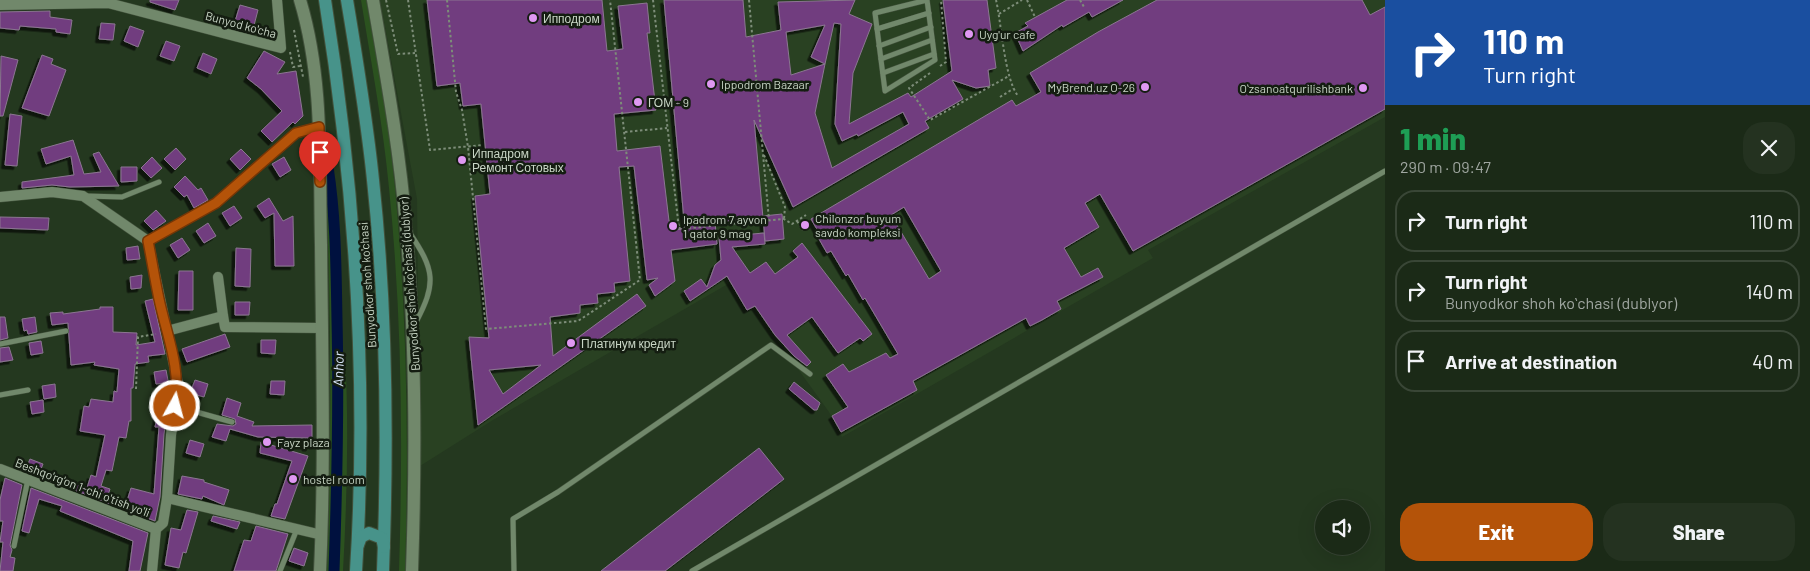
<!DOCTYPE html>
<html lang="en">
<head>
<meta charset="utf-8">
<style>
  :root { --surface:#1b2a17; --page:#243220; --text:#f1f3f6; --muted:#a0a7a1; --line:#394636; --accent:#b45309 }
  body { margin:0; font-family:Barlow,sans-serif; background:var(--page); color:var(--text); height:100vh; display:flex; flex-direction:column; font-size:19px; white-space:nowrap }
  * { box-sizing:border-box; margin:0 }
  p { font-size:16px; color:var(--muted) }
  .icon { flex:none; width:28px; height:28px; fill:none; stroke:currentColor; stroke-width:2; stroke-linecap:round; stroke-linejoin:round }
  .map { position:relative; flex:1; overflow:hidden }
  .side { display:flex; flex-direction:column; background:var(--surface); width:425px }
  .side>* { flex:none }
  .top-card { background:#1a4fa0; color:#fff; overflow:hidden }
  .fabs { position:absolute; left:1315px; top:500px; display:grid; gap:10px }
  .fabs a { display:grid; place-items:center; width:55px; height:55px; border-radius:50%; background:var(--surface); box-shadow:0 5px 20px #0002,0 0 0 1px var(--line); font-size:25px }
  .pin { position:absolute; display:grid; place-items:center; width:42px; height:42px; color:#fff; margin:-51px -21px; border-radius:50% 50% 50% 0; rotate:-45deg; box-shadow:0 0 5px #0007 }
  .pin .icon { rotate:45deg }
  .me { position:absolute; width:55px; margin:-28px; rotate:7deg; stroke-linejoin:round; filter:drop-shadow(0 0 4px #0008) }
  .turn { display:flex; align-items:center; gap:18px; height:105px; padding:0 15px; font-size:22px }
  .turn .icon { width:65px; height:65px; stroke-width:2.5 }
  .turn b { display:block; font-size:35px; line-height:42px }
  .round { display:grid; place-items:center; flex:none; width:52px; height:52px; border-radius:20px; background:var(--page) }
  .summary { display:flex; align-items:center; justify-content:space-between; height:85px; padding:0 15px }
  h1 { font-size:30px; font-weight:800; line-height:38px; color:#1e9e55 }
  .primary-button { display:flex; gap:10px; margin-top:auto; padding:10px 15px }
  .primary-button a { flex:1; height:58px; border-radius:20px; background:var(--accent); color:#fff; font-size:20px; font-weight:800; line-height:58px; text-align:center }
  .primary-button a+a { background:var(--page); color:var(--text) }
  ul { padding:0; list-style:none }
  li { display:flex; align-items:center; gap:15px; height:62px; margin:0 10px 8px; padding:0 5px; border:2px solid var(--line); border-radius:20px }
  li div { flex:1 }
  li b { display:block; font-size:19px }
  li em { font-style:normal }
  main { display:flex; flex:1; min-height:0 }
  .map>svg:first-child { display:block }
  .built { fill:#294122 }
  .green { fill:#2b521f }
  .lines { fill:none; stroke-linecap:round; stroke-linejoin:round }
  .canal { stroke:#00113f; stroke-width:11 }
  .building { fill:#713d7f; stroke:#8c7692; fill-rule:evenodd; filter:url(#shadow) }
  .lane-casing { stroke:#42523c; stroke-width:6 }
  .street-casing { stroke:#42523c; stroke-width:11 }
  .secondary-casing { stroke:#42523c; stroke-width:14 }
  .primary-casing { stroke:#42523c; stroke-width:14 }
  .path { stroke:#7d8d79; stroke-width:2; stroke-dasharray:2.5 2.5; stroke-linecap:butt }
  .lane { stroke:#71886b; stroke-width:5 }
  .street { stroke:#71886b; stroke-width:10 }
  .secondary { stroke:#71886b; stroke-width:12 }
  .primary { stroke:#47938a; stroke-width:12 }
  .route-casing { stroke:#753606; stroke-width:12 }
  .route { stroke:#b45309; stroke-width:9 }
  .poi-dot { fill:#df98f2; stroke:#141d11; stroke-width:2 }
  .labels { text-anchor:middle; dominant-baseline:central; stroke-width:5; stroke-linejoin:round; paint-order:stroke }
  .poi-label { font-size:12px; fill:#c9d6c6; stroke:#141d11; text-anchor:start }
  .street-label { font-size:12px; fill:#c9d6c6; stroke:#141d11 }
  .water-label { font-size:14px; font-style:italic; fill:#d8e5f8; stroke:#141d11 }
</style>
</head>
<body>
<main>
<div class="map">
<svg width="1385" height="571" viewBox="0 0 1385 571">
  <defs>
    <filter id="shadow"><feDropShadow dx="-3.5" dy="3.5" stdDeviation="0" flood-color="#0009"/></filter>
  </defs>
  <rect width="100%" height="100%" fill="#24381f"/>
  <polygon class="built" points="380,0 1385,0 1385,117 1148,250 1153,258 842,437 829,412 756,311 754,300 740,277 493,420 420,466 417,199"/>
  <g class="green">
    <path d="M361 0H366C377 62 389 125 395 188 407 315 409 443 405 571H399C403 443 402 316 389 188 383 125 371 62 361 0Z"/>
    <path d="M328 181 333 228 337 350 345 354C349 426 347 499 343 571H327C332 442 331 312 326 183Z"/>
  </g>
  <g class="lines">
    <path class="canal" d="M328 167C336 218 336 268 337 320 339 403 337 487 334 571"/>
  </g>
  <g class="building">
    <polygon points="150,0 179,0 175,10 150,2"/>
    <path d="M427 0H602L607 51 623 49 618 6 647 3 650 33H647L656 110 614 114 617 151 660 146 669 221 685 231 664 0H743L746 37 781 30 778 2 855 0 849 14 872 24 853 73 849 124 908 93 911 97 952 71 943 0H987L996 68 988 70 990 86 976 88 952 80 963 99 925 121 929 128 793 207 754 120 763 218 715 222 717 244 671 250 675 281 655 296 649 285 658 278 647 280 634 166 619 167 630 281 614 283 615 292 597 294 598 303 580 305V313L550 317 553 356 637 294 646 306 478 425 469 337 489 338 475 196 490 194 481 104 463 106 460 83 437 86ZM834 23 841 24 835 124 842 141 857 134 858 136 903 112 909 124 832 168 815 113 825 64 791 75 786 32 825 25 811 57 825 64ZM541 365 503 394 489 370Z"/>
    <polygon points="1067,0 1123,0 1092,17 1089,12 1063,27 1062,25 1023,51 1015,33 1028,26 1025,23"/>
    <path d="M1157 0H1362L1370 15 1385 7V109L1133 251 1100 194 1085 203 1099 227 1064 248 1081 277 1098 268 1103 277 1057 301 1061 309 1042 320 1030 326 1026 318 913 381 917 390 841 432 832 416 848 407 826 375 843 364 849 372 886 353 890 358 898 354 865 298 863 300 848 274 846 276 831 251 827 253 819 239 822 238 811 219 1012 100 1016 106 1041 92 1030 73 1098 32ZM904 207 941 271 929 279 891 215Z"/>
    <polygon points="240,5 258,10 252,33 233,28"/>
    <polygon points="50,11 50,17 72,20 70,34 56,32 56,29 20,26 19,30 0,28 0,12"/>
    <polygon points="101,23 115,24 113,40 99,39"/>
    <polygon points="130,26 144,31 138,47 124,41"/>
    <polygon points="166,41 180,46 174,61 160,56"/>
    <polygon points="264,51 285,62 277,74 296,71 303,116 295,124 293,122 272,142 261,131 282,111 261,89 247,78"/>
    <polygon points="203,53 217,59 211,74 197,68"/>
    <polygon points="42,55 53,59 51,64 66,70 49,116 22,108"/>
    <polygon points="1,56 18,60 3,116 0,116"/>
    <polygon points="10,114 22,116 17,166 5,165"/>
    <polygon points="73,140 84,174 101,172 93,154 99,152 119,186 70,187 52,185 22,188 22,182 74,175 71,156 46,164 41,149"/>
    <polygon points="176,148 186,159 175,170 164,159"/>
    <polygon points="241,149 251,159 240,170 230,159"/>
    <polygon points="152,157 162,168 151,178 141,168"/>
    <polygon points="284,157 291,170 280,177 272,164"/>
    <polygon points="121,167 137,167 137,181 121,182"/>
    <polygon points="185,176 198,190 201,188 208,200 194,208 187,195 184,197 174,187"/>
    <polygon points="269,198 283,221 293,216 294,266 275,266 274,213 265,218 257,206"/>
    <polygon points="234,206 242,218 230,226 222,213"/>
    <polygon points="156,210 166,221 153,230 144,221"/>
    <polygon points="782,214 784,239 765,241 763,216"/>
    <polygon points="0,217 49,218 48,230 0,228"/>
    <polygon points="208,223 216,236 204,243 196,231"/>
    <polygon points="764,233 765,244 732,247 750,273 766,262 775,274 798,257 793,251 802,243 872,334 863,341 860,338 838,353 812,317 787,335 811,362 807,366 794,356 775,335 755,306 747,310 727,276 690,301 684,291 701,279 707,287 715,265 721,260 719,237"/>
    <polygon points="182,238 190,250 178,258 170,245"/>
    <polygon points="138,246 140,259 127,260 126,248"/>
    <polygon points="236,248 251,249 250,287 235,286"/>
    <polygon points="179,271 193,271 193,310 178,310"/>
    <polygon points="142,275 141,288 131,289 130,277"/>
    <polygon points="153,299 165,354 148,356 149,362 135,364 133,388 131,388 131,421 129,421 126,438 119,437 112,471 106,470 101,486 110,489 108,495 127,501 131,488 154,494 159,427 155,427 164,383 156,384 154,372 166,370 170,391 164,434 160,497 155,521 25,471 30,459 43,464 41,469 87,488 91,475 96,477 105,435 80,431 84,406 89,407 91,399 113,402 114,391 117,392 119,369 94,365 95,362 71,365 68,323 52,325 50,313 63,312 63,314 100,309 100,307 113,307 113,332 137,333 136,345 155,342 145,301"/>
    <polygon points="235,302 250,302 249,315 235,315"/>
    <polygon points="0,317 5,317 8,338 0,340"/>
    <polygon points="35,317 37,332 28,334 27,330 24,331 22,319"/>
    <polygon points="225,334 230,347 187,362 182,349"/>
    <polygon points="261,340 276,340 275,354 261,353"/>
    <polygon points="41,341 43,353 31,355 29,343"/>
    <polygon points="9,347 13,360 0,362 0,348"/>
    <polygon points="195,380 208,384 204,397 190,393"/>
    <polygon points="271,381 285,381 284,395 270,394"/>
    <polygon points="794,382 820,403 817,410 814,410 789,389"/>
    <polygon points="55,384 56,397 44,399 42,386"/>
    <polygon points="227,398 241,403 237,416 254,422 252,426 312,425 312,438 258,437 230,429 226,441 212,437 217,424 233,426 236,424 235,419 222,415"/>
    <polygon points="43,400 44,412 32,414 30,402"/>
    <polygon points="190,440 204,444 200,457 186,453"/>
    <polygon points="261,442 308,456 285,519 271,516 275,504 277,504 292,461 260,453"/>
    <polygon points="759,448 784,479 665,571 601,571"/>
    <polygon points="182,476 204,480 204,482 229,490 224,505 203,496 202,499 178,494"/>
    <polygon points="5,478 22,485 10,545 12,550 10,557 15,558 13,571 0,571 3,542 0,542 3,521 0,521 0,500"/>
    <polygon points="31,488 148,533 140,571 129,571 133,541 60,511 62,506 39,499 29,533 22,531"/>
    <polygon points="187,510 198,512 186,553 183,552 179,568 165,565 171,528 181,530"/>
    <polygon points="213,516 240,522 237,529 211,521"/>
    <polygon points="256,526 288,534 276,571 234,571 244,540 251,541"/>
    <polygon points="294,548 308,553 304,566 289,561"/>
  </g>
  <g class="lines">
    <defs>
      <g id="lane">
        <polyline points="927,0 875,13 885,91 935,60 927,0"/>
        <polyline points="877,29 929,13"/>
        <polyline points="879,46 931,27"/>
        <polyline points="881,59 932,40"/>
        <polyline points="883,73 934,54"/>
        <polyline points="86,196 122,197 159,182"/>
        <path d="M409 232C435 270 437 283 415 324"/>
        <polyline points="0,344 66,331"/>
        <polyline points="0,395 28,390"/>
        <polyline points="175,406 232,422"/>
        <polyline points="14,546 28,479"/>
        <polyline points="280,571 297,529"/>
        <polyline points="514,571 513,519 558,492 771,345 810,374"/>
        <polyline points="692,571 1385,171"/>
      </g>
      <g id="street">
        <polyline points="0,5 108,3 281,48 277,0"/>
        <polyline points="0,197 52,192 83,196 148,241 178,384 171,435 167,498 163,523 156,529 152,571"/>
        <polyline points="148,241 216,203 296,133 319,127"/>
        <polyline points="218,277 223,316"/>
        <polyline points="167,331 223,316 225,327 322,328"/>
        <polyline points="0,469 156,529"/>
        <polyline points="167,498 322,535"/>
      </g>
      <g id="secondary">
        <path d="M300 0C324 79 319 163 321 245 322 353 325 463 320 571"/>
        <path d="M373 0C386 75 400 151 406 228 416 342 416 456 412 571"/>
      </g>
      <g id="primary">
        <path d="M325 0C355 188 368 380 356 571"/>
        <path d="M347 0C357 60 367 120 373 180 387 310 388 441 383 571"/>
        <polyline points="358,545 361,537 369,533 382,538 384,547"/>
      </g>
    </defs>
    <use href="#lane" class="lane-casing"/>
    <use href="#street" class="street-casing"/>
    <use href="#secondary" class="secondary-casing"/>
    <use href="#primary" class="primary-casing"/>
    <g class="path">
      <polyline points="386,0 398,54 415,53"/>
      <polyline points="408,0 430,150 483,145"/>
      <polyline points="447,0 456,92 462,110 468,147 486,329 578,321 640,280 610,0"/>
      <polyline points="653,0 679,229 784,219 792,224 806,215"/>
      <polyline points="749,0 769,220"/>
      <path d="M996 0C1002 26 1004 77 1018 96"/>
      <polyline points="1027,0 1035,17"/>
      <polyline points="1080,0 1084,7"/>
      <polyline points="999,14 1022,0"/>
      <polyline points="294,30 303,77"/>
      <polyline points="290,52 293,67 300,66"/>
      <polyline points="940,66 946,62 941,0"/>
      <polyline points="930,73 909,88 930,120 1009,76"/>
      <polyline points="1000,97 1013,89"/>
      <polyline points="625,132 667,128"/>
      <polyline points="764,155 785,207 784,219"/>
      <polyline points="797,221 803,230"/>
      <polyline points="136,389 138,337 156,334"/>
    </g>
    <use href="#lane" class="lane"/>
    <use href="#street" class="street"/>
    <use href="#secondary" class="secondary"/>
    <use href="#primary" class="primary"/>
  </g>
  <g class="lines">
    <defs>
      <path id="route" d="M175 406C181 366 167 337 159 299 155 280 152 261 148 241L216 203 296 133 319 127 320 182"/>
    </defs>
    <use href="#route" class="route-casing"/>
    <use href="#route" class="route"/>
  </g>
  <g class="poi-dot">
    <circle cx="533" cy="18" r="5"/>
    <circle cx="969" cy="34" r="5"/>
    <circle cx="711" cy="84" r="5"/>
    <circle cx="1145" cy="87" r="5"/>
    <circle cx="1363" cy="88" r="5"/>
    <circle cx="638" cy="102" r="5"/>
    <circle cx="462" cy="160" r="5"/>
    <circle cx="805" cy="225" r="5"/>
    <circle cx="673" cy="226" r="5"/>
    <circle cx="571" cy="343" r="5"/>
    <circle cx="267" cy="442" r="5"/>
    <circle cx="293" cy="479" r="5"/>
  </g>
  <g class="labels">
    <g class="poi-label">
      <text x="543" y="18">Ипподром</text>
      <text x="979" y="34">Uyg'ur cafe</text>
      <text x="721" y="84">Ippodrom Bazaar</text>
      <text x="1135" y="87" text-anchor="end">MyBrend.uz O-26</text>
      <text x="1353" y="88" text-anchor="end">Oʻzsanoatqurilishbank</text>
      <text x="648" y="102">ГОМ - 9</text>
      <text x="472" y="153">Иппадром<tspan x="472" dy="14">Ремонт Сотовых</tspan></text>
      <text x="815" y="218">Chilonzor buyum<tspan x="815" dy="14">savdo kompleksi</tspan></text>
      <text x="683" y="219">Ipadrom 7 ayvon<tspan x="683" dy="14">1 qator 9 mag</tspan></text>
      <text x="581" y="343">Платинум кредит</text>
      <text x="277" y="442">Fayz plaza</text>
      <text x="303" y="479">hostel room</text>
    </g>
    <g class="street-label">
      <text transform="translate(241 24) rotate(15)">Bunyod ko'cha</text>
      <text transform="translate(409 284) rotate(-94)">Bunyodkor shoh koʻchasi (dublyor)</text>
      <text transform="translate(367 285) rotate(-94)">Bunyodkor shoh ko'chasi</text>
      <text transform="translate(83 487) rotate(21)">Beshqo'rg'on 1-chi o'tish yo'li</text>
    </g>
    <g class="water-label">
      <text transform="translate(338 369) rotate(-89)">Anhor</text>
    </g>
  </g>
</svg>
<div class="fabs">
<a><svg class="icon" aria-label="sound" viewBox="0 0 24 24"><path d="M4 9h4l5-4v14l-5-4H4zM17 9q2 3 0 6"/></svg></a>
</div>
<div class="pin" style="left:320px;top:182px;background:#d93025"><svg class="icon" aria-label="arrive" viewBox="0 0 24 24"><path d="M6 21V4h12l-3 4 3 4H6"/></svg></div>
<svg class="me" style="left:175px;top:406px" viewBox="-20 -20 40 40"><circle r="17" fill="#b45309" stroke="#fff" stroke-width="3"/><path d="M0-11L8 9 0 5-8 9z" fill="#fff"/></svg>
</div>
<section class="side">
<div class="top-card">
<div class="turn"><svg class="icon" aria-label="right" viewBox="0 0 24 24"><path d="M7 20v-9h11M14 6l5 5-5 5"/></svg><div><b>110 m</b>Turn right</div></div>
</div>
<div class="summary"><div><h1>1 min</h1><p>290 m · 09:47</p></div><a class="round"><svg class="icon" aria-label="close" viewBox="0 0 24 24"><path d="M6 6l12 12M18 6L6 18"/></svg></a></div>
<ul>
<li><svg class="icon" aria-label="right" viewBox="0 0 24 24"><path d="M7 20v-9h11M14 6l5 5-5 5"/></svg><div><b>Turn right</b></div><em>110 m</em></li>
<li><svg class="icon" aria-label="right" viewBox="0 0 24 24"><path d="M7 20v-9h11M14 6l5 5-5 5"/></svg><div><b>Turn right</b><p>Bunyodkor shoh koʻchasi (dublyor)</p></div><em>140 m</em></li>
<li><svg class="icon" aria-label="arrive" viewBox="0 0 24 24"><path d="M6 21V4h12l-3 4 3 4H6"/></svg><div><b>Arrive at destination</b></div><em>40 m</em></li>
</ul>
<div class="primary-button"><a>Exit</a><a>Share</a></div>
</section>
</main>
</body>
</html>
